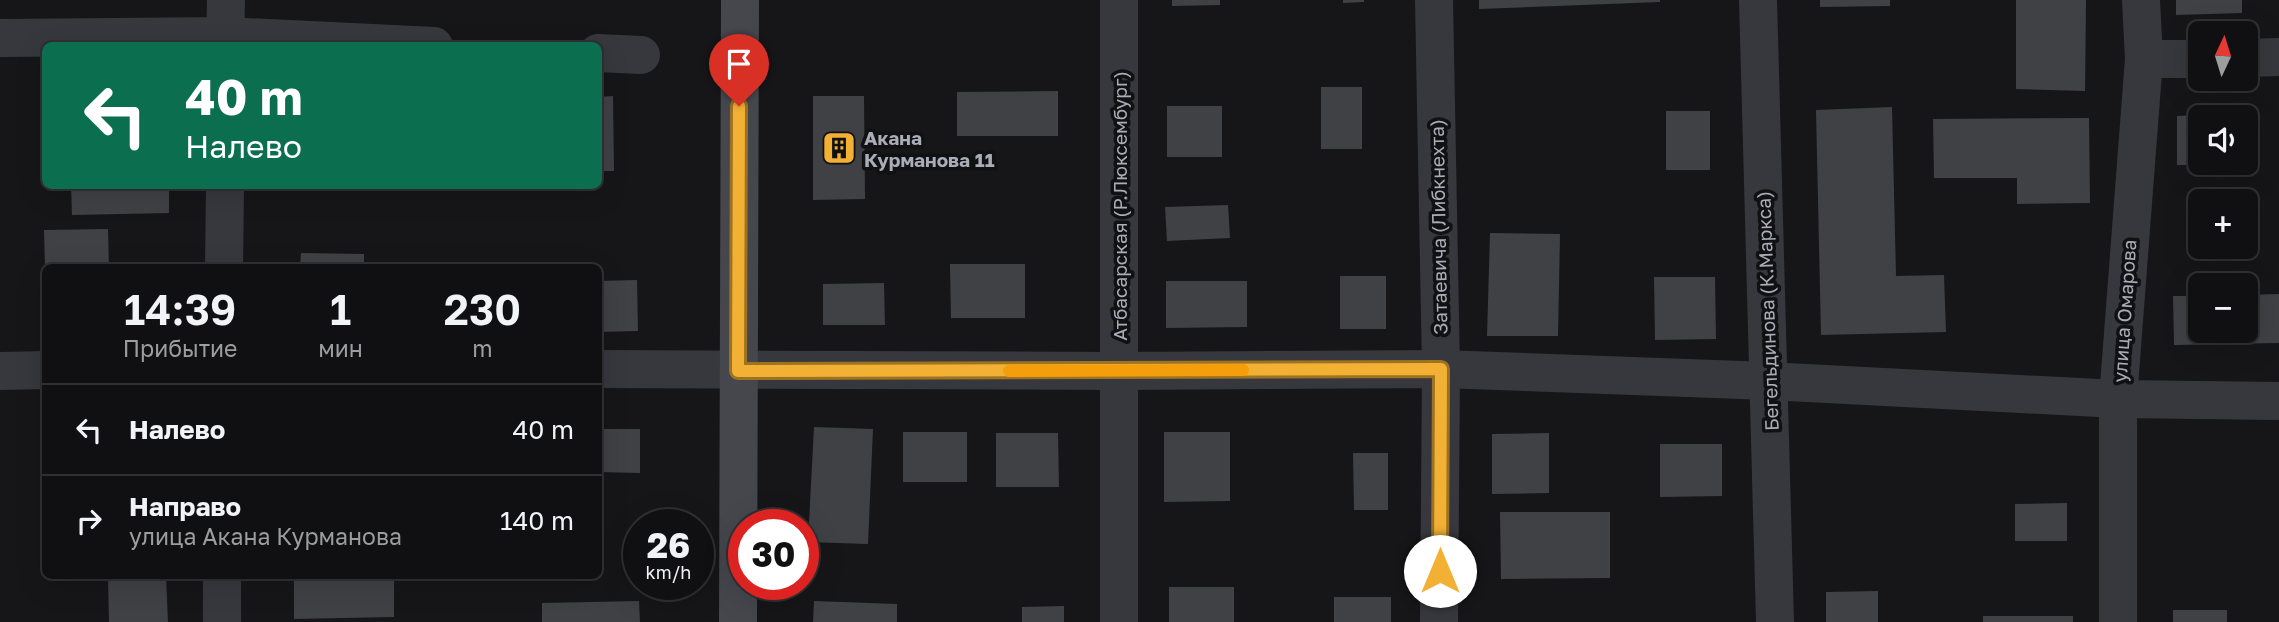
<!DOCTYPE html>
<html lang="ru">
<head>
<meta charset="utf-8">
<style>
  :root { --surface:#101012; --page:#19191b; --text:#f1f3f6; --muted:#9c9d9f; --line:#303032 }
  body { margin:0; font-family:"Golos Text",sans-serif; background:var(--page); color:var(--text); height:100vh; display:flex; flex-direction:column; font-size:26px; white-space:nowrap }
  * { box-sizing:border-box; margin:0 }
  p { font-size:23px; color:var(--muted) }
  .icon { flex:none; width:38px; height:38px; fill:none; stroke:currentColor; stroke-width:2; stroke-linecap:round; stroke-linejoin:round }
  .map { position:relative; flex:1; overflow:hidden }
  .side { position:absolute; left:42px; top:264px; width:560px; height:315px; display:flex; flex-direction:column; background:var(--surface); border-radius:10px; box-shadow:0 7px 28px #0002,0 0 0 2px var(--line) }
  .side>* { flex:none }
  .top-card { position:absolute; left:42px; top:42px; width:560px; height:147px; border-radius:10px; box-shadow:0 7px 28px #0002,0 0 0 2px var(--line); background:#0b6e4f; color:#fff; overflow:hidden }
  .needle { width:46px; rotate:4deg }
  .controls { position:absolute; left:2188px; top:21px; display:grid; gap:14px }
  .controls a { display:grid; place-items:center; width:70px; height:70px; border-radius:10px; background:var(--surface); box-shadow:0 7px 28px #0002,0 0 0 2px var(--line); font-size:35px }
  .speed { position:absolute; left:623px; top:509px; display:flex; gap:14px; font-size:35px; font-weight:700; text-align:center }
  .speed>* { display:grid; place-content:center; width:91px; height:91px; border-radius:50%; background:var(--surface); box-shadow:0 7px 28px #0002,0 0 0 2px var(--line); line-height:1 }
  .speed small { font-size:18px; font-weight:400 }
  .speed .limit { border:10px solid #d22; background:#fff; color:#111 }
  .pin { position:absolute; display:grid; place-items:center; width:60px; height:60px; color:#fff; margin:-72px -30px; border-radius:50% 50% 50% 0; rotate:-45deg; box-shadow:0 0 7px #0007 }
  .pin .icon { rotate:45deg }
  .me { position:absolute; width:77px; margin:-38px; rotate:0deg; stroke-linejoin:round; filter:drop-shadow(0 0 5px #0008) }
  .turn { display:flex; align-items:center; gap:24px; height:147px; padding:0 28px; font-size:32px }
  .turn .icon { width:91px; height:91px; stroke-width:2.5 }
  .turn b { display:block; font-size:49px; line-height:60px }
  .eta { display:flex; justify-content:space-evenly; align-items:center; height:119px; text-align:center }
  .eta b { font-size:42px; font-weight:600; line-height:49px }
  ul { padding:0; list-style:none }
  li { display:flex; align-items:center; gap:21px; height:91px; padding:0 28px; border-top:2px solid var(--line) }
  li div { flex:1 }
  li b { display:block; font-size:26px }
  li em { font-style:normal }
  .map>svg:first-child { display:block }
  .building { fill:#404145 }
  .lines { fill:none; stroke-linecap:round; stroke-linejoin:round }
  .street { stroke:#37383d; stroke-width:38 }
  .secondary { stroke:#45474d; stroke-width:38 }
  .route-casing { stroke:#9d7322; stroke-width:18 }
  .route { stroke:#f2b134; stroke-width:12 }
  .slow { stroke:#f59e0b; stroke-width:12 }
  .labels { text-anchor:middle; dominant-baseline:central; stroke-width:7; stroke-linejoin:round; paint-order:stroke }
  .poi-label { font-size:19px; font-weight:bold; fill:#a8adb8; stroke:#111113; text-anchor:start }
  .street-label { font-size:19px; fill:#a8adb8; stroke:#111113 }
</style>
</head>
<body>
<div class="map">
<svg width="2279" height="622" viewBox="0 0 2279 622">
  <rect width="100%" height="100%" fill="#161618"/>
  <g class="building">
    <polygon points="1172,0 1220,0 1220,5 1172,6"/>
    <polygon points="1343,0 1364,0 1364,2 1343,3"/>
    <polygon points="1479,0 1660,0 1660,2 1479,9"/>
    <polygon points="1820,0 1890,0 1890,6 1820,7"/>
    <polygon points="2016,0 2086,0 2085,91 2016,89"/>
    <polygon points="2176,0 2242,0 2242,13 2176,15"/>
    <rect x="1321" y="87" width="41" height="62"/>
    <polygon points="1058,91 1058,136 957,136 957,92"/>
    <polygon points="613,96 614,171 598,171 598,97"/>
    <polygon points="813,96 864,96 865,199 813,200"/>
    <rect x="1167" y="106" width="55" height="51"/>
    <polygon points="1892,107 1896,276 1944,275 1946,332 1821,335 1816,110"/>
    <rect x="1666" y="111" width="44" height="59"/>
    <polygon points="2200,115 2200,165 2177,165 2177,116"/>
    <polygon points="2089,118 2090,203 2017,204 2017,178 1934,178 1933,119"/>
    <polygon points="71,186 169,186 169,213 72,215"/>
    <polygon points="1228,205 1230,238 1167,241 1165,207"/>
    <polygon points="108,229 109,268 45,268 44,230"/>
    <polygon points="1490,233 1560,234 1558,336 1487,336"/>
    <polygon points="301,253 364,254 364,268 300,268"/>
    <polygon points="950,264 1025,264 1025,318 951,318"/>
    <rect x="1340" y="276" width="46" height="53"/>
    <polygon points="1654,277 1715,277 1716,339 1655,340"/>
    <polygon points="637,280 638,331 598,332 598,281"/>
    <polygon points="1166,281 1247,281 1247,327 1166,328"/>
    <polygon points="884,283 885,325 823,325 823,284"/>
    <polygon points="2279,294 2279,343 2174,345 2173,296 2200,296 2200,331 2245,331 2245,295"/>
    <polygon points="814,427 873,429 868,544 808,542"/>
    <polygon points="598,429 640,429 640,473 598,472"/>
    <rect x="903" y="432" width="64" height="50"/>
    <polygon points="1164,432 1230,432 1230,501 1164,502"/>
    <polygon points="996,433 1058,433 1059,487 996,487"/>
    <polygon points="1549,433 1549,493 1492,494 1492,434"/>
    <polygon points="1660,444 1722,444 1722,496 1660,497"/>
    <polygon points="1353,453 1388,453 1388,510 1354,510"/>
    <polygon points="2067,503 2067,541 2015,541 2015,504"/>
    <polygon points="1500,512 1610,512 1610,578 1501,579"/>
    <polygon points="108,576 166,576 168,622 109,622"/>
    <polygon points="294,576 394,576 394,617 294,619"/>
    <rect x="1169" y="587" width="65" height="35"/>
    <polygon points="1878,591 1878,622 1826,622 1826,592"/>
    <rect x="1334" y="597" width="57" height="25"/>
    <polygon points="639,601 640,622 542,622 542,603"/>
    <polygon points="814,601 897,604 897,622 813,622"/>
    <polygon points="1064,606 1064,622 1022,622 1022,607"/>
    <rect x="2173" y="610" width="54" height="12"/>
    <rect x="1983" y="616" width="90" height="6"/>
  </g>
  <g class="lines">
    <g class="street">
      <polyline points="1434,0 1441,369 1439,622"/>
      <polyline points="1758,0 1775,622"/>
      <polyline points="0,38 225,36 434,46"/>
      <polyline points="225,46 226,0"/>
      <polyline points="598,53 641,55"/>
      <polyline points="2245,58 2279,57"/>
      <polyline points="2144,59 2200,59"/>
      <polyline points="224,268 225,186"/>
      <polyline points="598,369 1119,371 1441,369 1769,381 2118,399 2279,401"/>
      <polyline points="0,371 46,370"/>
      <polyline points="222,622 222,576"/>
      <polyline points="1119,622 1119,0"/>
      <polyline points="2118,622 2118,399 2144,59 2141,0"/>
    </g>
    <polyline class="secondary" points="738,622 740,0"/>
  </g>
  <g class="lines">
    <defs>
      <polyline id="route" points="739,106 738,371 1441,369 1440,571"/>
    </defs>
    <use href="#route" class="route-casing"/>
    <use href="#route" class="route"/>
    <polyline class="slow" points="1009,371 1243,370"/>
  </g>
  <defs>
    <symbol id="building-square" viewBox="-11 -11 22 22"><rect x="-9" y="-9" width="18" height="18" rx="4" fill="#f2b134" stroke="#111113"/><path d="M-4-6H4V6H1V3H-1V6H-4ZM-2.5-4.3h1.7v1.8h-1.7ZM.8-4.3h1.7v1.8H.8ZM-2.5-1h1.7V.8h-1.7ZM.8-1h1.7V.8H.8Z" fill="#111"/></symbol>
  </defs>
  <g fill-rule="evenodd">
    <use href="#building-square" x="820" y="129" width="38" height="38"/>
  </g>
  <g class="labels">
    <g class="poi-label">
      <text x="864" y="137">Акана<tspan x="864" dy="22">Курманова 11</tspan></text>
    </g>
    <g class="street-label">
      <text transform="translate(1119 206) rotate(-90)">Атбасарская (Р.Люксембург)</text>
      <text transform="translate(1438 227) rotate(-91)">Затаевича (Либкнехта)</text>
      <text transform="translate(1767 311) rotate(-92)">Бегельдинова (К.Маркса)</text>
      <text transform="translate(2124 311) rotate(-86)">улица Омарова</text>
    </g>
  </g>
</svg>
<div class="controls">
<a><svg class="needle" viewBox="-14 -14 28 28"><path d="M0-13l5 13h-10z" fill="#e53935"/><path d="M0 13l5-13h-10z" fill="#9c9d9f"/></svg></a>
<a><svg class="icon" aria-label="sound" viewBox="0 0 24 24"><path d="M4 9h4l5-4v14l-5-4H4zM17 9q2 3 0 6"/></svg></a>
<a>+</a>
<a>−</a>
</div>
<div class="speed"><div>26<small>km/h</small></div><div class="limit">30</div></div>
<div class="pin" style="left:739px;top:106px;background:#d93025"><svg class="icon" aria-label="arrive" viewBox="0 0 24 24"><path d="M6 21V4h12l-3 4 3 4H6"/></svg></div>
<svg class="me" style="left:1440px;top:571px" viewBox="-20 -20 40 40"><circle r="19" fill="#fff"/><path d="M0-13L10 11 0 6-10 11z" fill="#f2b134"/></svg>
<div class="top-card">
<div class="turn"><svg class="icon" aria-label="left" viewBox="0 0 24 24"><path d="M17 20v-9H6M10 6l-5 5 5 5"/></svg><div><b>40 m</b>Налево</div></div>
</div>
<section class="side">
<div class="eta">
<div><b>14:39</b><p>Прибытие</p></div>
<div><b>1</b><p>мин</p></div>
<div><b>230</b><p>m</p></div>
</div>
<ul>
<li><svg class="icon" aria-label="left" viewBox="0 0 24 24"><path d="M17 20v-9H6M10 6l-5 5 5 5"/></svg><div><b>Налево</b></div><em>40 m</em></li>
<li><svg class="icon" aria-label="right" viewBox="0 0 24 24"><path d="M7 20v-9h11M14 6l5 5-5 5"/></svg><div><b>Направо</b><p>улица Акана Курманова</p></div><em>140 m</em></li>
</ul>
</section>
</div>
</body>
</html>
